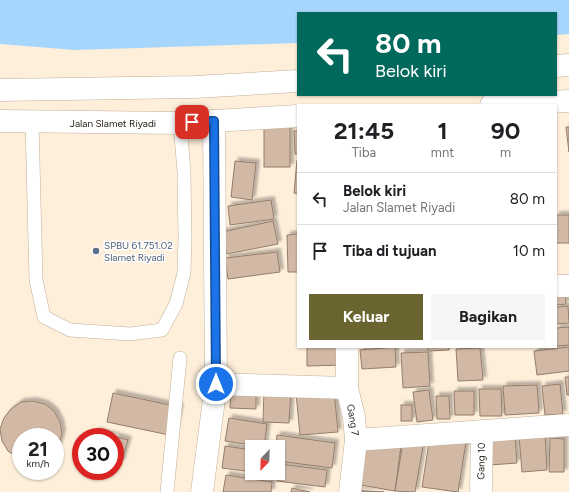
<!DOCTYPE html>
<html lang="id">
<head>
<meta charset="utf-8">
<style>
  :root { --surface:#fff; --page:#f6f6f6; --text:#202124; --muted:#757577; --line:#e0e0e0; --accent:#6a6431 }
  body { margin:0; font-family:Figtree,sans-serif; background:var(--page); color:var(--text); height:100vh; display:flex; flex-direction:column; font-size:15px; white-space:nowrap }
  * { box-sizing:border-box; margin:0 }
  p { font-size:13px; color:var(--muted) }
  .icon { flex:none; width:22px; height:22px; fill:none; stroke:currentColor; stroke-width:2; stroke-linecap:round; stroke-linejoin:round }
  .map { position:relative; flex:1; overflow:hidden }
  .drawer { position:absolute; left:297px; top:104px; width:260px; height:244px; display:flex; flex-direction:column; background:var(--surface); border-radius:0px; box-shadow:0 1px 3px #0004 }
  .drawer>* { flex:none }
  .hud { position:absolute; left:297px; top:12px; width:260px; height:84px; border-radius:0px; box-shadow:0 1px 3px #0004; background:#00695c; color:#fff; overflow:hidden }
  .needle { width:26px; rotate:203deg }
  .buttons { position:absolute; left:245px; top:440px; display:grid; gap:8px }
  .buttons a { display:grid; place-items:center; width:40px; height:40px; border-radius:0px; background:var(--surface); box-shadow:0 1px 3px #0004; font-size:20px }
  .speed { position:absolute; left:12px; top:428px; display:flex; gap:8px; font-size:20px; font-weight:700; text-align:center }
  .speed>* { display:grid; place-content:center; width:52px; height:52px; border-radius:50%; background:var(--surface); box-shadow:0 1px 3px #0004; line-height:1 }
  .speed small { font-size:10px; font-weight:400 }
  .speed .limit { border:6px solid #d22; background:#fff; color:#111 }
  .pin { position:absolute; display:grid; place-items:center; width:34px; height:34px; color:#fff; margin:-17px; border-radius:8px; box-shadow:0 2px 6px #0006 }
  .me { position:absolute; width:44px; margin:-22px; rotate:0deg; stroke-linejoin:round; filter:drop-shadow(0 0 3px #0008) }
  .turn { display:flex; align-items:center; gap:14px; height:84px; padding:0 12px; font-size:18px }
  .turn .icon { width:52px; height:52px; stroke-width:2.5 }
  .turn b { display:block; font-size:28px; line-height:34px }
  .eta { display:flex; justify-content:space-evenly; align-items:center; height:68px; text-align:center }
  .eta b { font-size:24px; font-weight:700; line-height:28px }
  .primary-button { display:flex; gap:8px; margin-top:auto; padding:8px 12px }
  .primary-button a { flex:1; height:46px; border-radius:0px; background:var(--accent); color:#fff; font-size:16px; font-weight:700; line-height:46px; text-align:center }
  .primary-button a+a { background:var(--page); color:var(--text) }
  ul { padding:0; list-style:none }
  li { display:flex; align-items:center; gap:12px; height:52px; padding:0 12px; border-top:1px solid var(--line) }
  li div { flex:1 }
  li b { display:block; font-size:15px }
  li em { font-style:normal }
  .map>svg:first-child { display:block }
  .water { fill:#a7d6fc }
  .building { fill:#d2b9a6; stroke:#947d6b; filter:url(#shadow) }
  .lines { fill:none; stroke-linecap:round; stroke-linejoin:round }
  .service-casing { stroke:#c2b099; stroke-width:14 }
  .minor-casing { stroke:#c2b099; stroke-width:23 }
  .trunk-casing { stroke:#c2b099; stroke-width:23 }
  .service { stroke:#fff; stroke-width:13 }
  .minor { stroke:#fff; stroke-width:22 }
  .trunk { stroke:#fff; stroke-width:22 }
  .route-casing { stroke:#114b97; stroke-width:10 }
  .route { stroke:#1a73e8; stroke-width:7 }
  .service-dot { fill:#5c6f8a; stroke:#fff; stroke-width:1.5 }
  .labels { text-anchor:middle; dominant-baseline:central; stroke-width:3; stroke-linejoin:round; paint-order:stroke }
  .street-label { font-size:10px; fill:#201a11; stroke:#fff }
  .service-label { font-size:10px; fill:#4e5e75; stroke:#fff; text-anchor:start }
</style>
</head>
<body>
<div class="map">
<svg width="569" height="492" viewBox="0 0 569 492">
  <defs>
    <filter id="shadow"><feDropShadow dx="3.5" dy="-3.5" stdDeviation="1" flood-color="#0004"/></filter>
  </defs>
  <rect width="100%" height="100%" fill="#feefdb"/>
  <polygon class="water" points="0,0 569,0 569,34 556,35 556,13 298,13 298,43 75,50 0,44"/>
  <g class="building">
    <rect x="264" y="127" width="26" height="40"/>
    <polygon points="566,127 569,127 569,152"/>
    <polygon points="294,131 298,131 298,154 295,154"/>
    <polygon points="297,160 298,160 298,194 294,193"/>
    <polygon points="235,161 256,163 252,200 231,197"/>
    <polygon points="271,200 274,219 230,225 228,206"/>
    <rect x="556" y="215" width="13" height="28"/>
    <polygon points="273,221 278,244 227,254 222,232"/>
    <polygon points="298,234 298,272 288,272 287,235"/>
    <polygon points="277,252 280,272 228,279 225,258"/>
    <polygon points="565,287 566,304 556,305 556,288"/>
    <polygon points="568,306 569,323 556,324 556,307"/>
    <polygon points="569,327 569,345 556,346 556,328"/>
    <polygon points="307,347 342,347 343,365 307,366"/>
    <polygon points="395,347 396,367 362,369 360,350"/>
    <polygon points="428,347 449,347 449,350 428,351"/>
    <polygon points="569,347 569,371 537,375 534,351"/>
    <polygon points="480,348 483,380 458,381 456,349"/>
    <polygon points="428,352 430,386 403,388 401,353"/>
    <polygon points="565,377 569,377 569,395 567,395"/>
    <polygon points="560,384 563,414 545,415 542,386"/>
    <polygon points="537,385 539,413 505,415 503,386"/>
    <polygon points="231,388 256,389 256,409 230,408"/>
    <polygon points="264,389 291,390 289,423 263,422"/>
    <polygon points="479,389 501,389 502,416 480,416"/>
    <polygon points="334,390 338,432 300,435 296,393"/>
    <polygon points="429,390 433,420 417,422 413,392"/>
    <polygon points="454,391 474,391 474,415 455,415"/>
    <polygon points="113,393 180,407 174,436 107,422"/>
    <polygon points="436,396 449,396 450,419 437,419"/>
    <polygon points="33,401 45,404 54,411 60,422 62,433 59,445 55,450 55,437 21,437 21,460 8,451 2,441 0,429 4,418 11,409 21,402"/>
    <rect x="401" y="405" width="11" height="16"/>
    <polygon points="229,418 267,424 264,447 225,441"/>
    <polygon points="96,431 128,440 121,463 115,461 115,437 94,437"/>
    <polygon points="545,434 547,470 522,472 519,436"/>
    <polygon points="277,435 335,443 332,468 278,461 278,447 276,447"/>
    <polygon points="430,436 466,442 458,492 422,487"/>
    <polygon points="515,437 517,463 490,465 488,439"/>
    <polygon points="550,438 564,439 564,472 549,472"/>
    <polygon points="362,440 401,446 395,491 355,484"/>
    <polygon points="403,442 423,446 415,492 395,491"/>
    <polygon points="225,446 252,450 252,472 222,468"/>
    <polygon points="279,464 327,470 325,487 277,481"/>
    <polygon points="226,475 272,482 271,492 223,492"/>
    <polygon points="292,488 310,492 291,492"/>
    <polygon points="352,490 384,492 352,492"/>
  </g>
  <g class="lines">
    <defs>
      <g id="service">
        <polyline points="32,122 36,280 44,317 70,330 130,334 162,330 176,304 184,273 185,239 184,172 180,123"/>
        <polyline points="167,492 180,358"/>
      </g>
      <g id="minor">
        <polyline points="556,286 569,286"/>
        <polyline points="347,347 347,388 354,417 356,440 350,492"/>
        <polyline points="216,384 347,388"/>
        <polyline points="356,440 569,425"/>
        <polyline points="202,492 216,384 214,121"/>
        <polyline points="481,492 482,431"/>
      </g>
      <g id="trunk">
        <polyline points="556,66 569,65"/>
        <polyline points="0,90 195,87 298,81"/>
        <polyline points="491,105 569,101"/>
        <polyline points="0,121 180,123 298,116"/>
      </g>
    </defs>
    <use href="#service" class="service-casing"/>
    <use href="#minor" class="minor-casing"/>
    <use href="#trunk" class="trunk-casing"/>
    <use href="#service" class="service"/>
    <use href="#minor" class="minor"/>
    <use href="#trunk" class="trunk"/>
  </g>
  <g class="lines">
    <defs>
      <polyline id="route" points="192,122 214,121 216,384"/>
    </defs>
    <use href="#route" class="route-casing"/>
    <use href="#route" class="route"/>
  </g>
  <circle class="service-dot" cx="96" cy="251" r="4"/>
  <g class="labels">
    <g class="street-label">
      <text x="113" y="123">Jalan Slamet Riyadi</text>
      <text transform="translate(353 420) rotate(81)">Gang 7</text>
      <text transform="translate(481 461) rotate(-89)">Gang 10</text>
    </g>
    <g class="service-label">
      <text x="104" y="245">SPBU 61.751.02<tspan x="104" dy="12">Slamet Riyadi</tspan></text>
    </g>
  </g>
</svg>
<div class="buttons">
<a><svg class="needle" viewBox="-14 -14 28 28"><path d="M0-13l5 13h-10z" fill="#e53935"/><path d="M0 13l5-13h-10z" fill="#757577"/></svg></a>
</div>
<div class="speed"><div>21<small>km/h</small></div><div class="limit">30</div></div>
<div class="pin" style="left:192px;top:122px;background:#d93025"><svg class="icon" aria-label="arrive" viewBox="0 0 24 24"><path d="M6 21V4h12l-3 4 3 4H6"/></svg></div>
<svg class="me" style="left:216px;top:384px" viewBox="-20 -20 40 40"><circle r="17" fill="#1a73e8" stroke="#fff" stroke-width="3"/><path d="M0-11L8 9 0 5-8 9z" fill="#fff"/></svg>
<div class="hud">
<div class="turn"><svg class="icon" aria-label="left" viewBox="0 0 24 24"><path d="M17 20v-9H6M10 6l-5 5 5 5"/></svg><div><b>80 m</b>Belok kiri</div></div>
</div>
<section class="drawer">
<div class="eta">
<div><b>21:45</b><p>Tiba</p></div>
<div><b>1</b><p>mnt</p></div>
<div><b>90</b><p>m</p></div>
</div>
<ul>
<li><svg class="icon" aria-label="left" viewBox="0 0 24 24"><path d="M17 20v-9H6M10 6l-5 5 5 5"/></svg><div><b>Belok kiri</b><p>Jalan Slamet Riyadi</p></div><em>80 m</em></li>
<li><svg class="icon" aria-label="arrive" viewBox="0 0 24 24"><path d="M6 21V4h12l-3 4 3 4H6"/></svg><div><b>Tiba di tujuan</b></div><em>10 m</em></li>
</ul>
<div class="primary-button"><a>Keluar</a><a>Bagikan</a></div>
</section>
</div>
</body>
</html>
